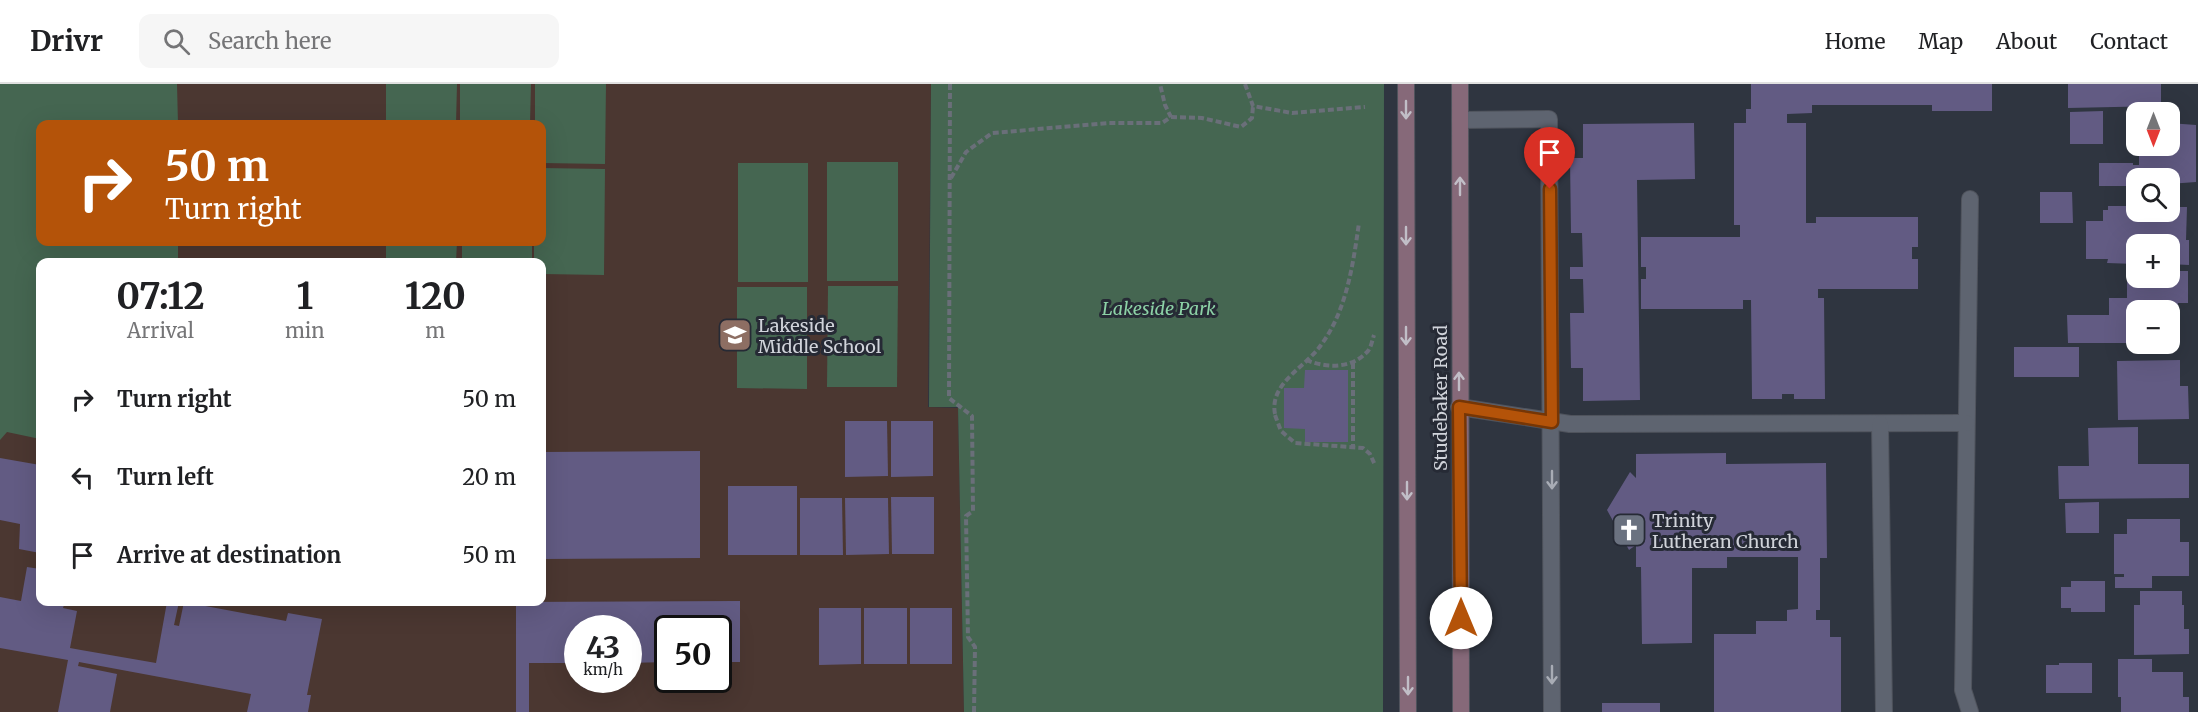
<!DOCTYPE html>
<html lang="en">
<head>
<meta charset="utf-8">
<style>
  :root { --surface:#fff; --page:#f6f6f6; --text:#202124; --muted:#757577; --line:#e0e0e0 }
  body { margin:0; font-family:Merriweather,serif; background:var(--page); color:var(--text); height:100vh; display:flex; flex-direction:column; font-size:22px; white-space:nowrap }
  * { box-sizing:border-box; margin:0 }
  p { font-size:20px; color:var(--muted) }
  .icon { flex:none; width:33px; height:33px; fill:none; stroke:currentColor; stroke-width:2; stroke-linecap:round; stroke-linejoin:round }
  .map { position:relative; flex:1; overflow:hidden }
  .drawer { position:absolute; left:36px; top:174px; width:510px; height:348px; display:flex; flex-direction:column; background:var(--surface); border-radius:12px; box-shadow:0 6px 24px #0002 }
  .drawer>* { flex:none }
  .top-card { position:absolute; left:36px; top:36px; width:510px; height:126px; border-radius:12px; box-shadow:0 6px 24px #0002; background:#b45309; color:#fff; overflow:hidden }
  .needle { width:39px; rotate:180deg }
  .tools { position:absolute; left:2126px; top:18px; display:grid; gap:12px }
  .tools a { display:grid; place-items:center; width:54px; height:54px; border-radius:12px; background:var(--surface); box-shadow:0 6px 24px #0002; font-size:30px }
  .speed { position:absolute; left:564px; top:531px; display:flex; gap:12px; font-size:30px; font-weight:700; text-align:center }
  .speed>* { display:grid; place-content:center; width:78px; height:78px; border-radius:50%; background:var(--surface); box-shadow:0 6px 24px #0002; line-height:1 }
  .speed small { font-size:15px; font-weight:400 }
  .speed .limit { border:3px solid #111; border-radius:9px; background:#fff; color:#111 }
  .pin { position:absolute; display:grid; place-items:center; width:51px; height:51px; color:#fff; margin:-62px -26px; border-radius:50% 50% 50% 0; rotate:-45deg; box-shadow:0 0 6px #0007 }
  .pin .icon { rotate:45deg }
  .me { position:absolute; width:66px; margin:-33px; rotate:0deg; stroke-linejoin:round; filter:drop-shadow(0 0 4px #0008) }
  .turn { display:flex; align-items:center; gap:21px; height:126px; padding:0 30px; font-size:27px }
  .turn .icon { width:78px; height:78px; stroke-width:2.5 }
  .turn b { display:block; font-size:42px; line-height:51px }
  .eta { display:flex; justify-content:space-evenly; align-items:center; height:102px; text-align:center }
  .eta b { font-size:36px; font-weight:700; line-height:42px }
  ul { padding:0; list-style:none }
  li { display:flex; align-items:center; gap:18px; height:78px; padding:0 30px }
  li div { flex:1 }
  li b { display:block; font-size:22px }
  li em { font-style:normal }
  header { display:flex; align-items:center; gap:36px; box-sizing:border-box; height:84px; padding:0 30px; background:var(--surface); border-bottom:2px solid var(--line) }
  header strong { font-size:28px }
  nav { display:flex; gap:33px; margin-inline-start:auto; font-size:21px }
  .search { width:420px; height:54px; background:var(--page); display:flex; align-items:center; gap:15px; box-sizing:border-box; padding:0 21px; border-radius:12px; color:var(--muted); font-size:22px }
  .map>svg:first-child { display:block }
  .education { fill:#4b3731; fill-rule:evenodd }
  .green { fill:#456651 }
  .building { fill:#625b83 }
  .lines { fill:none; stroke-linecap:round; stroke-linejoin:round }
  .service-casing { stroke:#4f535c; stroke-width:18 }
  .secondary-casing { stroke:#4f535c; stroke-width:18 }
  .path { stroke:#6a6f79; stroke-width:4; stroke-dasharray:6 3; stroke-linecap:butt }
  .service { stroke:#5e6470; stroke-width:16 }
  .secondary { stroke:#866979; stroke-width:16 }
  .oneway { stroke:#c1bec7 }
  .oneway2 { stroke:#a8acb5 }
  .route-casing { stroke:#753606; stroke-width:15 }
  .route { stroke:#b45309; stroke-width:10 }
  .labels { text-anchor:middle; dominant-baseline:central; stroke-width:6; stroke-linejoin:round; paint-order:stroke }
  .park-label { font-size:18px; font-style:italic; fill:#8cd1a6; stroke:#262a35 }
  .poi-label { font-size:18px; fill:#d0d3da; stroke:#262a35; text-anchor:start }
  .street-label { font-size:18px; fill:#d0d3da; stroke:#262a35 }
</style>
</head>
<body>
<header>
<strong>Drivr</strong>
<div class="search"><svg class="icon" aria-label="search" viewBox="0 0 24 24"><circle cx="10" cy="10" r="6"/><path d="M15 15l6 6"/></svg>Search here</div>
<nav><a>Home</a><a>Map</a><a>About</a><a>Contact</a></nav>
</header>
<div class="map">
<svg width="2198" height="628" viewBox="0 0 2198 628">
  <rect width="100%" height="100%" fill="#2f3540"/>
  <path class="education" d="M0 0H931L928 323 958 324 964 628H0ZM40 40H542V158H40ZM40 178H542V518H40ZM578 544H628V596H578ZM668 544H718V596H668Z"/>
  <g class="green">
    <polygon points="0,0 177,0 178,40 40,40 40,158 178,158 178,178 40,178 40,355 7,348 0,356"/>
    <polygon points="386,0 457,0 456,40 386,40"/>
    <polygon points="460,0 531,0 530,40 460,40"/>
    <polygon points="535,0 606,0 605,80 542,79 542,40 535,40"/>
    <polygon points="931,0 1384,0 1383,628 964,628 958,323 929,323"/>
    <rect x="827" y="78" width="71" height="119"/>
    <rect x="738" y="79" width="70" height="119"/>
    <polygon points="542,84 605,85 604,191 542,190 542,178 534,178 534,158 542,158"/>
    <polygon points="386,158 457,158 456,178 386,178"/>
    <rect x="462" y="158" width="70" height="20"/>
    <polygon points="828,202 898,202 897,303 827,303"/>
    <polygon points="737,203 807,203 807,305 737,304"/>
  </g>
  <g class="building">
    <polygon points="1751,0 1992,0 1992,27 1932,27 1932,21 1812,21 1812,29 1787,30 1787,39 1806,39 1806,139 1816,139 1816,133 1918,133 1918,163 1912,163 1912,175 1918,175 1918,205 1818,205 1818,214 1824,214 1825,315 1794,315 1794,310 1782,310 1782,315 1752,315 1751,216 1743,216 1743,225 1641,225 1641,195 1646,195 1646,183 1641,183 1641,153 1740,153 1740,141 1734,141 1734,39 1746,39 1746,25 1751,25"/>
    <polygon points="2068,0 2161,0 2161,22 2068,24"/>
    <polygon points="2103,27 2103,60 2070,60 2070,28"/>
    <polygon points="1694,39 1695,95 1637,96 1640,316 1583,317 1583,284 1571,284 1570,229 1584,229 1583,195 1570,195 1570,183 1583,183 1582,149 1571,149 1570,74 1583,74 1583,40"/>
    <polygon points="2169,39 2196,41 2196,98 2169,100 2169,94 2136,94 2136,100 2133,100 2133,102 2099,102 2099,79 2133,79 2133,81 2139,81 2139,62 2169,62"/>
    <polygon points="2040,108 2072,108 2073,139 2040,139"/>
    <polygon points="2108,122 2136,122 2136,128 2169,128 2169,123 2187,123 2186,156 2189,156 2189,181 2169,180 2169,160 2136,160 2136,180 2107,179 2108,175 2086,175 2086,137 2103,137 2103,126 2108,126"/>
    <polygon points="2169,187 2188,187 2188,219 2178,219 2178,258 2169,259 2169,226 2136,226 2136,259 2068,259 2067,231 2109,231 2109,214 2127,214 2127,192 2169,194"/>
    <rect x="2014" y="263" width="65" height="30"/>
    <polygon points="2180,276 2180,302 2188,302 2189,335 2118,336 2117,277"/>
    <polygon points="1305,286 1348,286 1348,358 1305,358 1305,345 1284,344 1284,304 1304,304"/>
    <polygon points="845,337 887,337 888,392 845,393"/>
    <polygon points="891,337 933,337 933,392 891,393"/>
    <polygon points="2138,343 2138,380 2189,380 2189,414 2059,415 2058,382 2089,382 2088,344"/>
    <polygon points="700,367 700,474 542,475 542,368"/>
    <polygon points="1726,369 1726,380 1826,379 1827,474 1820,474 1820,526 1816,526 1816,536 1830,536 1830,553 1841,553 1841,628 1714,628 1714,550 1756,550 1756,537 1787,537 1787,526 1798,525 1798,473 1727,473 1727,484 1692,484 1692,559 1642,560 1641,483 1636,483 1636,461 1629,466 1607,426 1630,388 1636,394 1636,370"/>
    <polygon points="0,374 40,381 40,469 19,465 20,440 0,436"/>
    <rect x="728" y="402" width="69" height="69"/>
    <polygon points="891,413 934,413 934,470 892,470"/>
    <polygon points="800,414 842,414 843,471 800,471"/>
    <polygon points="845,414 888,414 889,470 846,471"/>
    <polygon points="2099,418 2099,449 2066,449 2065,419"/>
    <polygon points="2127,435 2180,435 2180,458 2189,458 2189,492 2152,492 2152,504 2115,504 2115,493 2124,493 2124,490 2114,490 2114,450 2127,450"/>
    <polygon points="27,483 40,485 40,518 65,518 63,524 77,527 70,564 81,566 156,579 167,518 179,518 174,541 179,542 184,518 286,537 288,529 322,535 307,611 311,611 308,628 247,628 251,610 79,578 78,582 117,590 110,628 58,628 68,576 0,564 0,513 21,517"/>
    <polygon points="2071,497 2105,497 2105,528 2071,528 2071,524 2061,524 2061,503 2071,503"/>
    <polygon points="2140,507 2182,507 2182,521 2184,521 2184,545 2189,545 2189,570 2134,571 2134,521 2140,521"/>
    <polygon points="740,517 740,578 718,578 718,544 668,544 668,578 628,579 628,544 578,544 578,579 529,579 529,628 516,628 516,518"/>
    <polygon points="819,524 861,524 861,580 819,581"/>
    <rect x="864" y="524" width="43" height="56"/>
    <rect x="910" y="524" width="42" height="56"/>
    <polygon points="2118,575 2152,575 2152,588 2183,588 2183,613 2189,613 2189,628 2121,628 2121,613 2118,613"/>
    <polygon points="2059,579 2092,579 2092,609 2046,609 2046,581 2059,581"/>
    <polygon points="582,596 605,596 603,604 583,604"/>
    <polygon points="683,596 706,596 705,603 684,603"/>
    <rect x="1602" y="619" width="58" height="9"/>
  </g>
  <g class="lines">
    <defs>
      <g id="service">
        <polyline points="1460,36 1549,35 1552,628"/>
        <polyline points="1970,115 1963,606 1970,628"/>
        <polyline points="1459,323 1570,340 1966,339"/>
        <polyline points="1880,340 1884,628"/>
      </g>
      <g id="secondary">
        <polyline points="1406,0 1408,628"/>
        <polyline points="1460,0 1461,628"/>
      </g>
    </defs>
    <use href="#service" class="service-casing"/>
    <use href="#secondary" class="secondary-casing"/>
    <g class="path">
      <polyline points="950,0 949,314 972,332 973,427 966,432 968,553 975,563 974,628"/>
      <polyline points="1245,0 1253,22 1292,29 1365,23"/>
      <polyline points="1171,33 1202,34 1241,43 1252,34 1253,22"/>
      <polyline points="951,94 966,68 992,49 1109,39 1162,39 1171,33 1165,21 1160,0"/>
      <path d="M1306 276C1326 284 1350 285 1366 269 1371 265 1372 257 1374 251"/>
      <polyline points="1353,279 1353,363"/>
      <path d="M1275 330C1269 299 1306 283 1321 261 1347 226 1353 180 1359 139"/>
      <polyline points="1275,331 1281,347 1295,359 1363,364 1370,370 1375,381"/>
    </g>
    <use href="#service" class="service"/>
    <use href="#secondary" class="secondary"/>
  </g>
  <defs><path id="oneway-shaft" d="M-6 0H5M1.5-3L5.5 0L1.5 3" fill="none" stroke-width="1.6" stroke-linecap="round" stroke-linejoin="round" transform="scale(1.5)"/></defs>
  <g class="oneway">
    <use href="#oneway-shaft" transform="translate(1406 26) rotate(90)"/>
    <use href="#oneway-shaft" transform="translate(1460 102) rotate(-90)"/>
    <use href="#oneway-shaft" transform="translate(1406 152) rotate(90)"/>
    <use href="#oneway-shaft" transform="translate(1406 252) rotate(90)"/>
    <use href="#oneway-shaft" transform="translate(1459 297) rotate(-90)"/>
    <use href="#oneway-shaft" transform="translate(1407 407) rotate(90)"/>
    <use href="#oneway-shaft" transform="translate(1408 602) rotate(90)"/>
  </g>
  <g class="oneway2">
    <use href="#oneway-shaft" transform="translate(1552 396) rotate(90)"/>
    <use href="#oneway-shaft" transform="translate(1552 591) rotate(90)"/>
  </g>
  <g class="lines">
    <defs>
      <polyline id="route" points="1461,534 1459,323 1552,338 1550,105"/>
    </defs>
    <use href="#route" class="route-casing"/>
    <use href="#route" class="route"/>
  </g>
  <defs>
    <symbol id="school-square" viewBox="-11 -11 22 22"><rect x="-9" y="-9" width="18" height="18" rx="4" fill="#8d6e63" stroke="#262a35"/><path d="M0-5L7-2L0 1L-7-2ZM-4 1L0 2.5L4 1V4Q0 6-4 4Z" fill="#fff"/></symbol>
    <symbol id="church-square" viewBox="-11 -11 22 22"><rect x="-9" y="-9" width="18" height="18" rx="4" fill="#6b7280" stroke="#262a35"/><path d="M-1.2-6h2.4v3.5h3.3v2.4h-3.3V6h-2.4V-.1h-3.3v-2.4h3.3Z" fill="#fff"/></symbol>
  </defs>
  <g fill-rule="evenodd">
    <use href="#school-square" x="716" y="232" width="38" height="38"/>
    <use href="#church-square" x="1610" y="427" width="38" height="38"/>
  </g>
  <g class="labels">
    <g class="park-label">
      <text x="1159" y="224">Lakeside Park</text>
    </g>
    <g class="poi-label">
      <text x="758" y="241">Lakeside<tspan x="758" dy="21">Middle School</tspan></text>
      <text x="1652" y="436">Trinity<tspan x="1652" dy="21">Lutheran Church</tspan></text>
    </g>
    <g class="street-label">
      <text transform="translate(1440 314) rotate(-90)">Studebaker Road</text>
    </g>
  </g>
</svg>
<div class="tools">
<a><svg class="needle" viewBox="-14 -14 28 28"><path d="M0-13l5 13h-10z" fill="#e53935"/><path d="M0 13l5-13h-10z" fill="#757577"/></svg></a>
<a><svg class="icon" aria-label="search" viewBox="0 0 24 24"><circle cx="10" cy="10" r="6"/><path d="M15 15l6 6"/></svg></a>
<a>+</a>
<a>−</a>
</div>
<div class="speed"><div>43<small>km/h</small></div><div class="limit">50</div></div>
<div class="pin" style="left:1550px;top:105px;background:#d93025"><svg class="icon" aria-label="arrive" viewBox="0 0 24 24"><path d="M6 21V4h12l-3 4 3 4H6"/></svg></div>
<svg class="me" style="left:1461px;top:534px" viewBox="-20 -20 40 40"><circle r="19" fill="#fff"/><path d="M0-13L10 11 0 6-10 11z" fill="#b45309"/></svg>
<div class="top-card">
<div class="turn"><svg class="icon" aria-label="right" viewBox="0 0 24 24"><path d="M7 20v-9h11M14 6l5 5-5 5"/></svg><div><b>50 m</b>Turn right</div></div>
</div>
<section class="drawer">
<div class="eta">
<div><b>07:12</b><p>Arrival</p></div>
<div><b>1</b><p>min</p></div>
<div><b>120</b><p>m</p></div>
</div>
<ul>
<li><svg class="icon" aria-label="right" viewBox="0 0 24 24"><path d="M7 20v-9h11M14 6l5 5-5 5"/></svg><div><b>Turn right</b></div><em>50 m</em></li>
<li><svg class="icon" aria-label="left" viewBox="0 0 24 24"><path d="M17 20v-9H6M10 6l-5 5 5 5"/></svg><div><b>Turn left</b></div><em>20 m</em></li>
<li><svg class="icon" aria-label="arrive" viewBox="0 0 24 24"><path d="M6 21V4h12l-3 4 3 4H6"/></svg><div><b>Arrive at destination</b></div><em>50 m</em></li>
</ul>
</section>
</div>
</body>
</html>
